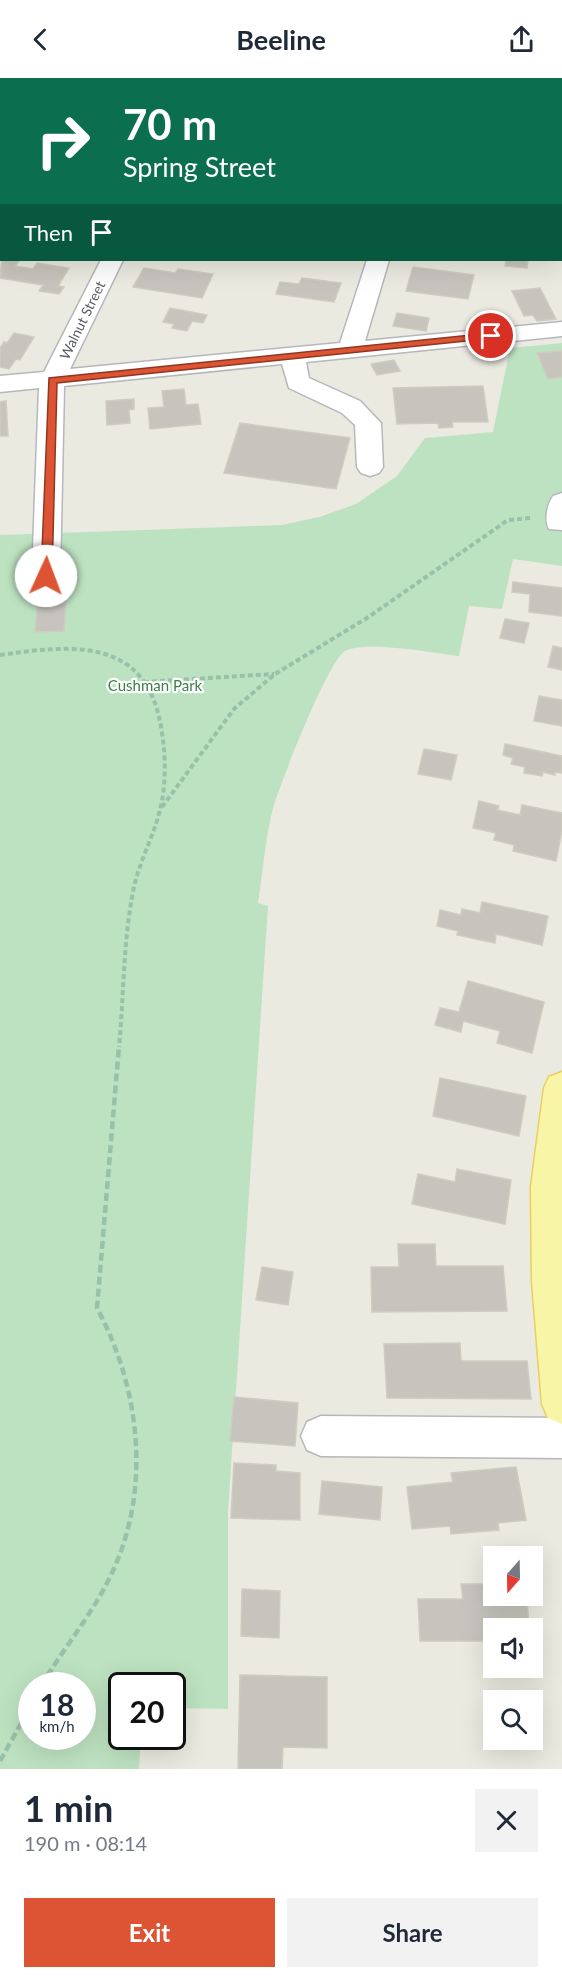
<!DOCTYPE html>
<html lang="en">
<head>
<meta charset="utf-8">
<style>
  :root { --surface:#fff; --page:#f2f2f3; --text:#1f2937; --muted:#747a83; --accent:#dd5434 }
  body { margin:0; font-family:Lato,sans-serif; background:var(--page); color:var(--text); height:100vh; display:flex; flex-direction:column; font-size:22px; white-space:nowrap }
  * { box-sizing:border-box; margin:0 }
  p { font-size:20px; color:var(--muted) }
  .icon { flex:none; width:33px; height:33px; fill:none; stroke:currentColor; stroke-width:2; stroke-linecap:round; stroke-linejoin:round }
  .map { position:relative; height:1691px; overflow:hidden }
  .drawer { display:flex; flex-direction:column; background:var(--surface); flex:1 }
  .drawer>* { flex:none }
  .hud { position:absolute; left:0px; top:0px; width:562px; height:183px; box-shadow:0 6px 24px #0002; background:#0b6e4f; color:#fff; overflow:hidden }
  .needle { width:39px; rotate:200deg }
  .buttons { position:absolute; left:483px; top:1468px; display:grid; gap:12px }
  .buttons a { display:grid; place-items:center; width:60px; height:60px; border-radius:0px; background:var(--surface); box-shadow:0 6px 24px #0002; font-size:30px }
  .speed { position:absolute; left:18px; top:1594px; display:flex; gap:12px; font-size:30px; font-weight:700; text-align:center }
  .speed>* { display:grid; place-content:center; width:78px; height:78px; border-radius:50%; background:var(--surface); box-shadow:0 6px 24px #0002; line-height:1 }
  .speed small { font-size:15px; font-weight:400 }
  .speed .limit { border:3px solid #111; border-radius:9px; background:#fff; color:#111 }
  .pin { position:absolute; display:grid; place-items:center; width:51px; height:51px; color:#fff; margin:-26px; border:3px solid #fff; border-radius:50%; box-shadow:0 2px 6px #0007 }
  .me { position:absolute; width:66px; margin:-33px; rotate:2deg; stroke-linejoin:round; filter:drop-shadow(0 0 4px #0008) }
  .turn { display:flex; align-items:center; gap:21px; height:126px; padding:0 24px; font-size:27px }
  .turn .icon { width:78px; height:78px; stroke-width:2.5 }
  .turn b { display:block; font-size:42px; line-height:51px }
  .then { display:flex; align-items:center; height:57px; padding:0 24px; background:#0003; gap:12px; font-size:22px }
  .round { display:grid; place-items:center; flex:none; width:63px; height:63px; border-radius:0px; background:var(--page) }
  .headline { display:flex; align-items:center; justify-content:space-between; height:102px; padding:0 24px }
  h1 { font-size:36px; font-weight:700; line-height:45px }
  .button { display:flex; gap:12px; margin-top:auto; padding:12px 24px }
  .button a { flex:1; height:69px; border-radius:0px; background:var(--accent); color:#fff; font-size:24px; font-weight:700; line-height:69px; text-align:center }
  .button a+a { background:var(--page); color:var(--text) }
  header { display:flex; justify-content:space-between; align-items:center; height:78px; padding:0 24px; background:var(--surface); font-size:27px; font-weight:700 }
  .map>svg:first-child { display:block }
  .green { fill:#bde2c1; fill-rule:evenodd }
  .building { fill:#c6c4bd; stroke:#cfccbf; stroke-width:1.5 }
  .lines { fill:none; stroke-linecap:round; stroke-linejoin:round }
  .minor-casing { stroke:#b6b7bc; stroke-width:3 }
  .major-casing { stroke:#e8d05c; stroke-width:3 }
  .path-far1 { stroke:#97c1a8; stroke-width:4; stroke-dasharray:5 3; stroke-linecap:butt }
  .path { stroke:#97c1a8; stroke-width:4.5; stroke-dasharray:8 4; stroke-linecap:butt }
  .minor { fill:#fff; fill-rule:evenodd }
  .major { fill:#f9f5a6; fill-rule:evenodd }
  .route { fill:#dd5434; stroke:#903722; stroke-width:1.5 }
  .labels { text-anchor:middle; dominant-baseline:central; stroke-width:4.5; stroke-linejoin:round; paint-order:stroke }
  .far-street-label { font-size:14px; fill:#595b60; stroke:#fff }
  .park-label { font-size:15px; fill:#397f44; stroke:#fff }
</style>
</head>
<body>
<header><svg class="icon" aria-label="back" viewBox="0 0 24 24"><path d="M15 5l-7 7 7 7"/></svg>Beeline<svg class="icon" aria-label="share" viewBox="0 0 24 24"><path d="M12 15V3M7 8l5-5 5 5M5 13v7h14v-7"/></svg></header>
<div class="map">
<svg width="562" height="1691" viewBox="0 0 562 1691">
  <rect width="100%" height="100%" fill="#ebeae0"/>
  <path class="green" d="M562 265V488L513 481 502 531 469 528 459 578C433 575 367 562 345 573 328 583 280 706 273 730 265 761 263 794 258 825L268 828 228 1434V1631L173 1630 172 1608H122V1659H141L139 1691H0V457L282 447 319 439 356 426 397 398 425 360 493 354 510 270ZM32 1608H82V1659H32Z"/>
  <g class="building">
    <polygon points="2,179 2,182 20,182 15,188 33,191 37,185 69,190 58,208 64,209 59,216 39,213 43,207 0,200"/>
    <polygon points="506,182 528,182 527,190 505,188"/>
    <polygon points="413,189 474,197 468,221 406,213"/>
    <polygon points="144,190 175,195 178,191 213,196 202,220 133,209"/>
    <polygon points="302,200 341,205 334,224 276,216 280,204 299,206"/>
    <polygon points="540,210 556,241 537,243 533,237 524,238 512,213"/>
    <polygon points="170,230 207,237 203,245 192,243 187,253 172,250 174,246 163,244"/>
    <polygon points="397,235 429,240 426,253 393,248"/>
    <polygon points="14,255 34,259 20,282 16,281 9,291 0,289 0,270 4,264 7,265"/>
    <polygon points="562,273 562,299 548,301 537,275"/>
    <polygon points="394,282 400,293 377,297 371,286"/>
    <polygon points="483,308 488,344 452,344 453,349 439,350 438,345 397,346 393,310"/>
    <polygon points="184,311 186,327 198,326 201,346 150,351 148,330 164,329 162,313"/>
    <polygon points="134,321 134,331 129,332 130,345 107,347 106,323"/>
    <polygon points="6,323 8,358 0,358 0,324"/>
    <polygon points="240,345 350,360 336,411 224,395"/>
    <polygon points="513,504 562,510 562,538 529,534 530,516 512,514"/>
    <polygon points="67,510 64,553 35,554 39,511"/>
    <polygon points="505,541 529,545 524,565 500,560"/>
    <polygon points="553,568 562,570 562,592 548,589"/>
    <polygon points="539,618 562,622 562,648 534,643"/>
    <polygon points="505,666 562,678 562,695 555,694 555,697 543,694 542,698 524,695 525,689 511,686 513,680 503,677"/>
    <polygon points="424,671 457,677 451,702 418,696"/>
    <polygon points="479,723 499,728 497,732 520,737 522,727 562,735 562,753 556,783 513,773 514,767 494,762 496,755 473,750"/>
    <polygon points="482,824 548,838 542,867 496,856 495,865 457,857 458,853 437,848 440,832 461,837 462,831 480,835"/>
    <polygon points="468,903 544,924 532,975 497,965 500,953 463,943 461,954 435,947 440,930 459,934"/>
    <polygon points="440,1000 526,1018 519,1058 433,1038"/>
    <polygon points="457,1091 511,1102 505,1146 412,1126 418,1096 455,1104"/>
    <polygon points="398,1166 435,1166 436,1188 503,1188 507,1233 372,1234 371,1189 399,1189"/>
    <polygon points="262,1189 293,1194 288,1227 256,1222"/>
    <polygon points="460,1265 461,1283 527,1283 531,1321 387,1320 384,1266"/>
    <polygon points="234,1319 298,1325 295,1368 230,1363"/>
    <polygon points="234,1385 276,1387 276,1393 300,1395 300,1442 231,1440"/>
    <polygon points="516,1389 526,1442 498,1445 499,1452 451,1456 450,1448 412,1451 407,1409 453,1404 451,1395"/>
    <polygon points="322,1403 382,1409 380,1442 319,1436"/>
    <polygon points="461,1506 494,1506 494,1518 527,1518 529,1551 494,1551 494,1563 420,1563 418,1521 463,1521"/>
    <polygon points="242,1511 280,1513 279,1560 241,1558"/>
    <polygon points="240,1597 327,1599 327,1670 283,1669 282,1691 238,1691"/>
  </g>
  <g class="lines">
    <defs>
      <g id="minor">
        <rect x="192" y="0" width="20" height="2"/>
        <polygon points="427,0 447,0 426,2"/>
        <polygon points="101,182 123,182 70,291 340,265 367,182 389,182 365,263 562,244 562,258 306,284 309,300 360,323 381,345 383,389 379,395 370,398 361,395 357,389 355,347 342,335 289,310 282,286 64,308 60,498 56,505 46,508 36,505 32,498 39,310 0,314 0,298 44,294"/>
        <path d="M562 415V452L549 451C544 441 547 427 553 418Z"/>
        <polygon points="321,1338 562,1340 562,1380 321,1378 307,1372 301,1358 307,1344"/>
      </g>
      <g id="major">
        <rect x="0" y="18" width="2" height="12"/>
        <rect x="561" y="86" width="1" height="12"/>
        <polygon points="562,994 562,1346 548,1340 542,1326 532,1203 531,1109 544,1010 549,999"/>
      </g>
    </defs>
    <use href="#minor" class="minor-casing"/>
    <use href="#major" class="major-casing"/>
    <g class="path-far1">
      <path d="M0 577C76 566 149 559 162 655 166 680 166 708 160 732 153 760 138 786 133 814 123 865 124 918 119 969"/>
      <polyline points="144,604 274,596"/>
      <polyline points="162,729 234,631 275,596 367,540 508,442 531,440"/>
    </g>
    <g class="path">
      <path d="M41 1608C63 1571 91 1538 110 1499 152 1414 141 1312 97 1230L119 968"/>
      <polyline points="0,1683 32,1626"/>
    </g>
    <use href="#minor" class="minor"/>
    <use href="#major" class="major"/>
  </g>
  <polygon class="route" points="491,255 495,256 495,260 57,305 52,498 46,503 41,498 49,300"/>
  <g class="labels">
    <g class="far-street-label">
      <text transform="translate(82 242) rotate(-64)">Walnut Street</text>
    </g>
    <g class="park-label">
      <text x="155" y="607">Cushman Park</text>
    </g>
  </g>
</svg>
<div class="buttons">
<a><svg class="needle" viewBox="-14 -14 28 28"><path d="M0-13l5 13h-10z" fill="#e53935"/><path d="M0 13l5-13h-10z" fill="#747a83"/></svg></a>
<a><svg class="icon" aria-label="sound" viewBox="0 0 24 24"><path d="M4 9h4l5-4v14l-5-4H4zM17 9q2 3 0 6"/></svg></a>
<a><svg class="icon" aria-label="search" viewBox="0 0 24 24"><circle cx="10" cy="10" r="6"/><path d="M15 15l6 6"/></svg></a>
</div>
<div class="speed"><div>18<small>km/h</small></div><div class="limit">20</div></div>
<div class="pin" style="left:491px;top:258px;background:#d93025"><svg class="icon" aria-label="arrive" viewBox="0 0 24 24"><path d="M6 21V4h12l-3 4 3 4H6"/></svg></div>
<svg class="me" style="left:46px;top:498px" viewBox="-20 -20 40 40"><circle r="19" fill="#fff"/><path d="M0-13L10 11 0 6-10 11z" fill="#dd5434"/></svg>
<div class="hud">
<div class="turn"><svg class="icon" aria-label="right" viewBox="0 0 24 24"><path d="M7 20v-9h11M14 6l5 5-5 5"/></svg><div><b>70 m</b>Spring Street</div></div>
<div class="then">Then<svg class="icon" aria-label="arrive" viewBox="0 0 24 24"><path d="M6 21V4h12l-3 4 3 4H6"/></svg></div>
</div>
</div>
<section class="drawer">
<div class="headline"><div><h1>1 min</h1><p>190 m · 08:14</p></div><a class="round"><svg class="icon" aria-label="close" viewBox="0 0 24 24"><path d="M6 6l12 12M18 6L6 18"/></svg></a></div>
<div class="button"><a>Exit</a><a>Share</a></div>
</section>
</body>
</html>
